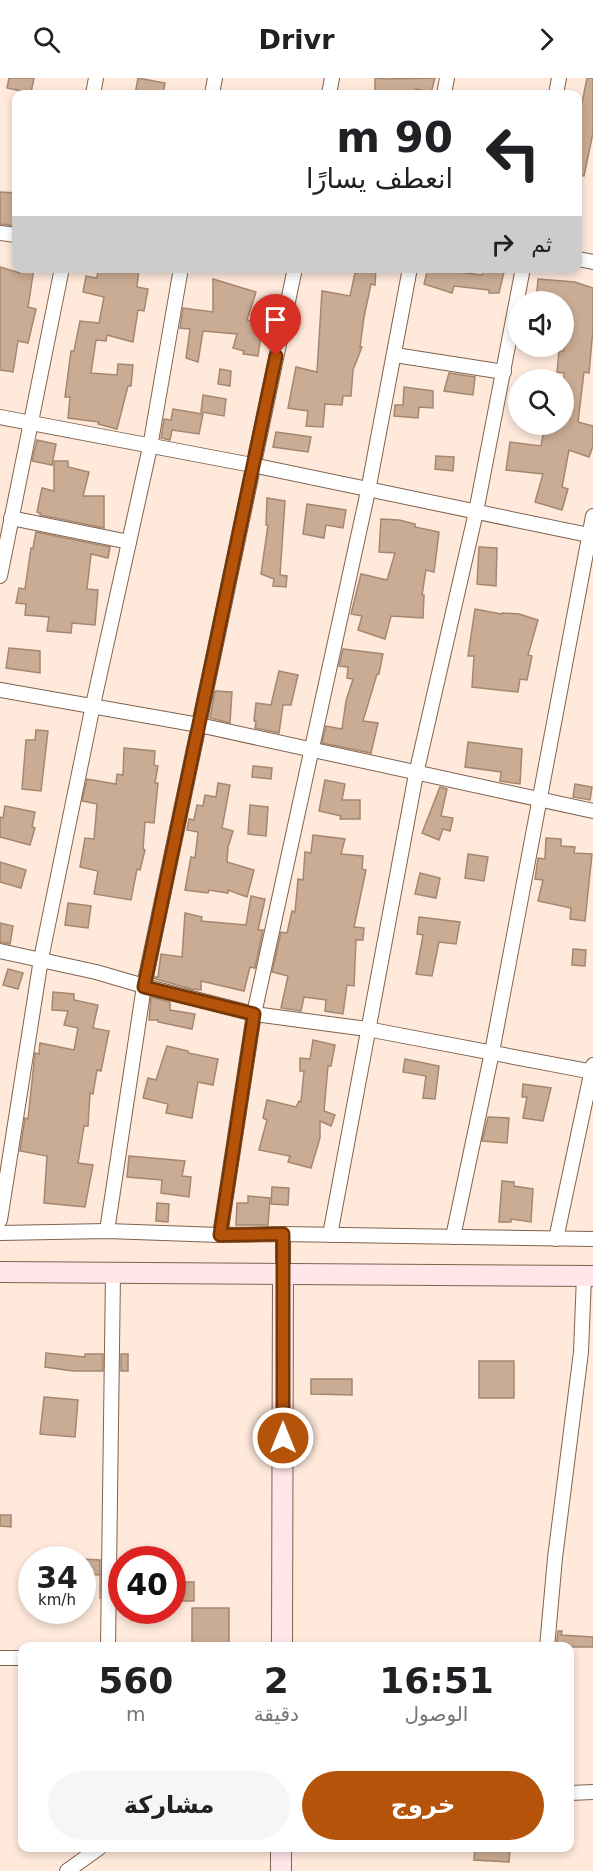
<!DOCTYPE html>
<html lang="ar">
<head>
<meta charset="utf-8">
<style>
  :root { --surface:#fff; --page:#f6f6f6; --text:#202124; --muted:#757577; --accent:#b45309 }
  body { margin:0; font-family:"DejaVu Sans",Vazirmatn,sans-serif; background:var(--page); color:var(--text); direction:rtl; height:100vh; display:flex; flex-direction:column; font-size:22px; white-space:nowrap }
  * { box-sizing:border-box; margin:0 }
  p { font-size:20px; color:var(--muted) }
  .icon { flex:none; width:33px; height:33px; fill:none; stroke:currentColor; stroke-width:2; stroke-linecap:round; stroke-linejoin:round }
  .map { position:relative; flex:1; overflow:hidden; direction:ltr }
  .panel { position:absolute; left:18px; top:1564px; width:556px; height:210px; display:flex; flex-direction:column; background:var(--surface); border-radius:12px; box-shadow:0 3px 9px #0003; direction:rtl }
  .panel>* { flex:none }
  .banner { position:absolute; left:12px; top:12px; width:570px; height:183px; border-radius:12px; box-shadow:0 3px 9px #0003; direction:rtl; background:#fff; color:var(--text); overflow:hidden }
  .buttons { position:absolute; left:508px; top:213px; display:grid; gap:12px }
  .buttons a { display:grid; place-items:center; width:66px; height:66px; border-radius:50%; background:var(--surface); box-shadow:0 3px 9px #0003; font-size:30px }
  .speed { position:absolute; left:18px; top:1468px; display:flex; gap:12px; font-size:30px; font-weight:700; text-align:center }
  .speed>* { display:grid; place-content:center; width:78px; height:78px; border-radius:50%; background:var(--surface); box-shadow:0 3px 9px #0003; line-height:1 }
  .speed small { font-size:15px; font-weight:400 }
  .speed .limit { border:9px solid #d22; background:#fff; color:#111 }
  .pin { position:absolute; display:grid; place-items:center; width:51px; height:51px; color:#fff; margin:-62px -26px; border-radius:50% 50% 50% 0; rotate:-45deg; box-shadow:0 0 6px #0007 }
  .pin .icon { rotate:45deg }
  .me { position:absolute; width:66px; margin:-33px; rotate:0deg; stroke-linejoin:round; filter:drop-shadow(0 0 4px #0008) }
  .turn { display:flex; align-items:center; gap:21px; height:126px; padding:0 30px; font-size:27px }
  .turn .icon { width:78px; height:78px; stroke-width:2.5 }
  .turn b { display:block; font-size:42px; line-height:51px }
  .then { display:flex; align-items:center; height:57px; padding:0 30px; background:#0003; gap:12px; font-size:22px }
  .eta { display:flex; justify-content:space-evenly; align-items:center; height:102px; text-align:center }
  .eta b { font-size:36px; font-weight:700; line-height:42px }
  .action { display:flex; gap:12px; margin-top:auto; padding:12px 30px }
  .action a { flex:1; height:69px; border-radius:36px; background:var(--accent); color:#fff; font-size:24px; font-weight:700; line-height:69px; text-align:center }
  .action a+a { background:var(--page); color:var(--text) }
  header { display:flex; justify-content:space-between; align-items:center; height:78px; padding:0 30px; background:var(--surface); font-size:27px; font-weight:700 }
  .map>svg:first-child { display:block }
  .building { fill:#caab93; stroke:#a58770; stroke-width:1.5 }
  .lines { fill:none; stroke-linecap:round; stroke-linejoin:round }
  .street-casing { stroke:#80634e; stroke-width:16 }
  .secondary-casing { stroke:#80634e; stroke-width:22 }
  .street { stroke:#fff; stroke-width:14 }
  .secondary { stroke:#ffe6e9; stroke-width:20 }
  .route-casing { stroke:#753606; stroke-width:15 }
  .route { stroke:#b45309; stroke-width:10 }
</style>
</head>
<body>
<header><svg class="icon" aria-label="forward" viewBox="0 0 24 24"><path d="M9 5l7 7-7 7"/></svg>Drivr<svg class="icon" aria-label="search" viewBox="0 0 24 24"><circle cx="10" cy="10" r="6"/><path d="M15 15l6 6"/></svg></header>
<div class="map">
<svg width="593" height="1793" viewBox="0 0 593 1793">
  <rect width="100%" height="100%" fill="#fee9db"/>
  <g class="building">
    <polygon points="9,0 34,0 31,15 7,10"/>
    <polygon points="138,0 165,5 163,16 135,16"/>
    <polygon points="375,0 387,1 435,0 431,15 416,11 416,16 375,16"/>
    <polygon points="587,0 593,0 593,55 584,98 578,97 578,45"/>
    <polygon points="0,114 16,115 16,148 0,146"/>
    <polygon points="0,189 20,195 21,190 34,190 28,229 36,231 28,265 18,263 13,294 0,292"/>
    <polygon points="98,190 139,190 137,209 148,211 144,233 138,232 133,264 107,257 106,263 96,262 91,295 117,297 118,286 133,287 131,308 128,308 117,351 98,346 99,344 68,340 70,319 65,319 71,273 74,273 80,243 99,245 104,219 83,214 86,198 97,200"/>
    <polygon points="357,190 376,190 375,207 371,206 364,239 360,269 362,269 353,292 351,318 343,318 342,327 325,326 323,349 306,348 308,333 288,330 296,289 317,294 322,213 350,218 355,195 357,195"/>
    <polygon points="428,190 459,190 458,194 482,197 484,190 505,190 499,215 489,215 489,212 454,208 452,215 424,206"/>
    <polygon points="213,201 256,214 247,242 263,245 258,278 243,276 244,273 233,270 237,256 203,253 198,284 186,280 190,251 180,250 183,230 213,234"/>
    <polygon points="538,201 575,204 593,210 593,251 589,295 584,294 578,344 593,348 593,368 589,379 569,372 562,409 568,411 562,432 535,424 543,396 506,392 510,364 541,368 545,346 564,346 564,295 557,294 559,273 564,273 564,224 536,224"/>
    <polygon points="220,291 231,293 230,308 218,306"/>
    <polygon points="449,295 475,299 473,317 444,313"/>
    <polygon points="404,309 433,313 433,330 419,329 418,340 394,338 395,327 403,327"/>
    <polygon points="203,317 226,321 224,338 201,334"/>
    <polygon points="173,331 203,336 199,356 172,352 170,362 161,360 164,341 171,342"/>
    <polygon points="276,354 311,359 308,374 273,369"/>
    <polygon points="37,362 56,366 52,387 32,383"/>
    <polygon points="436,378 454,379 453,393 435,391"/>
    <polygon points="54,383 68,383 68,389 89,394 83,418 104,418 104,450 40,437 40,435 37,434 42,410 54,413"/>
    <polygon points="267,420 285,423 280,497 287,498 286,509 273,508 274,501 261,496 268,447 266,447"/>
    <polygon points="307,426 346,432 343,450 326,447 324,460 303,456"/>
    <polygon points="381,441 399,442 415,446 415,449 439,454 434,494 426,492 422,517 424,517 423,540 391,538 385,561 358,552 362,538 351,536 361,496 387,502 395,475 379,474"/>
    <polygon points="36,454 110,469 108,480 91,476 87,511 98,512 95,547 72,545 71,555 47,553 49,539 25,537 26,526 16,525 19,510 25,511 31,470 33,470"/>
    <polygon points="479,469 497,470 496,508 477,506"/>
    <polygon points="475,531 501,536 502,535 519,536 538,542 528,577 532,578 527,602 520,601 518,614 472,609 474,578 468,578"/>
    <polygon points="9,570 40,573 40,595 6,590"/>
    <polygon points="343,571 383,576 379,596 377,596 363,643 378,645 371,675 322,665 326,648 342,651 346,623 353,601 347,600 348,589 339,588"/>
    <polygon points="279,593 298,597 291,627 283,627 279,655 255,650 256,643 254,643 256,625 271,627"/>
    <polygon points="215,613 232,614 230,645 210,640"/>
    <polygon points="36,652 48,653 41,713 22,711 26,662 35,662"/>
    <polygon points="468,664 522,671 520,706 500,703 501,694 465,689"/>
    <polygon points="124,670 155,673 154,687 158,688 155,705 158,705 154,745 145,744 143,771 145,772 140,792 137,791 131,822 94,816 98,793 80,789 85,760 94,761 97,726 82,723 87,701 116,706 117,696 123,697"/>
    <polygon points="253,688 272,690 271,701 252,699"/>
    <polygon points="325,702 345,706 342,722 360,722 360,741 340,741 341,738 319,733"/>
    <polygon points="218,705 230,707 222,750 233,753 228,769 227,784 254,792 247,819 228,812 228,815 209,812 208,815 185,812 191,779 195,780 198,754 187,752 189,741 194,742 197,727 203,728 205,717 216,719"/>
    <polygon points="575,706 592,709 590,722 573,719"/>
    <polygon points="440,709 447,711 441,738 453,740 450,753 443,751 439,762 422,755"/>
    <polygon points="250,727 268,729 266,758 248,756"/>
    <polygon points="5,728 35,734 32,749 35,750 30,767 0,759 0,739 3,740"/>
    <polygon points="313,757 345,761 341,776 363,778 362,791 366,792 354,849 364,850 363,862 356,862 354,908 347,907 343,936 325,933 326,922 304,919 301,933 281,930 288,898 272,894 281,854 287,855 292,833 295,834 298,801 303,802 305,774 311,775"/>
    <polygon points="546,760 561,761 561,768 575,769 574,775 592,776 585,843 570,841 571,830 538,823 543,802 535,801 538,780 545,781"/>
    <polygon points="468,776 488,779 484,803 465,800"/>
    <polygon points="0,784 26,792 21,810 0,804"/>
    <polygon points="420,795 440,800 436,820 415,816"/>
    <polygon points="251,818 265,821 258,852 263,852 255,890 250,889 244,913 201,903 201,912 192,911 155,901 155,899 158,899 161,876 182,879 185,835 202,839 201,843 246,847"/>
    <polygon points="68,825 91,828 88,850 65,847"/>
    <polygon points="419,839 460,844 456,866 439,864 432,898 416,896 423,857 417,856"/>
    <polygon points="0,845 13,848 10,866 0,864"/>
    <polygon points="573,871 586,872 585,888 572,887"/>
    <polygon points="8,891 23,895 18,911 3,907"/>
    <polygon points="53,914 74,916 74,922 98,927 93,950 109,953 101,993 97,992 93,1016 90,1015 88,1048 84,1048 78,1085 93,1087 85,1129 44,1125 47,1078 20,1073 25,1040 28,1041 35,975 39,976 40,965 74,972 78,950 64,947 68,933 52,932"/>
    <polygon points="151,919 170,924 170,932 195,936 192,951 158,944 158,942 149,942"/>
    <polygon points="313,962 335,967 331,988 328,988 324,1033 335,1037 331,1048 320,1043 320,1060 311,1090 288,1084 290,1078 259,1072 267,1042 263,1040 267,1022 296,1029 299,1023 301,1024 304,993 300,993 300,980 310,981"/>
    <polygon points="167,968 188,973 188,975 218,981 213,1007 198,1004 192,1040 166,1035 168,1026 143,1020 148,1000 156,1002"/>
    <polygon points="405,981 439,988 435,1021 423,1020 426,998 403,994"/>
    <polygon points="523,1006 551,1010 543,1043 523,1040 527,1019 522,1019"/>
    <polygon points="488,1039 509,1040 507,1065 482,1063"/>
    <polygon points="129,1078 185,1083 182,1098 191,1099 189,1119 161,1115 162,1102 127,1099"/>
    <polygon points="502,1103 514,1104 514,1108 533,1111 531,1144 511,1141 511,1144 499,1144"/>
    <polygon points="272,1109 289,1110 288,1127 271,1126"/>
    <polygon points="248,1118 270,1120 268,1147 236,1147 237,1125 248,1125"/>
    <polygon points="157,1125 169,1126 168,1144 156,1143"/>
    <polygon points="46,1275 85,1279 85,1276 103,1276 103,1293 73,1293 45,1289"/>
    <rect x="121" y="1276" width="7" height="17"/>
    <rect x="479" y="1283" width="35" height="37"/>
    <polygon points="311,1301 352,1301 352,1317 311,1316"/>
    <polygon points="44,1319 78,1322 75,1359 40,1356"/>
    <polygon points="0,1437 11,1437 11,1449 0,1448"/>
    <polygon points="82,1481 100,1482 100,1521 100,1497 82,1496"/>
    <polygon points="118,1483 122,1484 122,1522 118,1522"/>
    <rect x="172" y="1504" width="22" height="19"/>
    <polygon points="192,1530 229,1530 229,1569 196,1569 197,1565 192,1565"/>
    <polygon points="558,1553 562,1553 561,1557 593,1559 593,1569 556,1569"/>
    <polygon points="475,1770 510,1770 509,1784 474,1782"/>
  </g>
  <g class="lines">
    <defs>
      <g id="street">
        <polyline points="93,16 96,0"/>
        <polyline points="212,16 215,0"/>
        <polyline points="329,16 332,0"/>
        <polyline points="444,16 447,0"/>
        <polyline points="556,16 559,0"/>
        <polyline points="0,155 16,157"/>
        <polyline points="578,181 593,184"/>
        <polyline points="395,277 504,294"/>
        <polyline points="0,339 252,387 593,458"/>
        <polyline points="11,440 129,464"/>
        <polyline points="0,498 62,190"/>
        <polyline points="0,612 199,647 593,733"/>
        <polyline points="0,873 96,894 144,908 254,936 367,951 593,994"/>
        <polyline points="0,1142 41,881 93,627 150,369 181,190"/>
        <polyline points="107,1153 144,908 295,190"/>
        <polyline points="0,1155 107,1153 220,1157 283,1156 593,1161"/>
        <polyline points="220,1157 254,936 368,413 410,190"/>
        <polyline points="330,1157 416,696 476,434 523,190"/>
        <polyline points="453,1159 492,974 593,438"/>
        <polyline points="556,1161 593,987"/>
        <polyline points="283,1197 283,1156"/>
        <polyline points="108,1569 113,1195"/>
        <polyline points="547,1569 555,1480 581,1274 584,1198"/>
        <polyline points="0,1580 22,1580"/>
        <polyline points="570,1715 593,1714"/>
        <polyline points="67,1793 99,1770"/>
      </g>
      <g id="secondary">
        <polyline points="0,1194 593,1198"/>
        <polyline points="282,1569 283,1197"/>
        <polyline points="281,1793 281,1770"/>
      </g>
    </defs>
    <use href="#street" class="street-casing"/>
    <use href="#secondary" class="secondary-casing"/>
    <use href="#street" class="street"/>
    <use href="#secondary" class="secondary"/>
  </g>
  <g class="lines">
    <defs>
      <polyline id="route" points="276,278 144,909 254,936 220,1157 283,1156 283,1360"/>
    </defs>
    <use href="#route" class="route-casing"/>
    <use href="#route" class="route"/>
  </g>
</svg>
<div class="buttons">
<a><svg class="icon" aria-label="sound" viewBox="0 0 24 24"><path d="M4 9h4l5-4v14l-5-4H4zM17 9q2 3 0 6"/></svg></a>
<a><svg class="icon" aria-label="search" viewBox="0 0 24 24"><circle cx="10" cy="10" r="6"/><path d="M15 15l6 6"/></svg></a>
</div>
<div class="speed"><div>34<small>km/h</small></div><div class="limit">40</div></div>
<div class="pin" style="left:276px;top:278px;background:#d93025"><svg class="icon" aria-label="arrive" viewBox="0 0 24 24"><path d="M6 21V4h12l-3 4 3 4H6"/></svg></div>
<svg class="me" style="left:283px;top:1360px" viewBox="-20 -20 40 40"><circle r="17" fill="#b45309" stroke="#fff" stroke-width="3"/><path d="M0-11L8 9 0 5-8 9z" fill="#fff"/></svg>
<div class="banner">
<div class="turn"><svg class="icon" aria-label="left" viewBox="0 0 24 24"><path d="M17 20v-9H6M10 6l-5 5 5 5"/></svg><div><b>90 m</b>انعطف يسارًا</div></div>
<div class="then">ثم<svg class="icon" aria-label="right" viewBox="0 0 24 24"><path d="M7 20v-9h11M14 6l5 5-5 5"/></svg></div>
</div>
<section class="panel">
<div class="eta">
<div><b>16:51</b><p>الوصول</p></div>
<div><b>2</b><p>دقيقة</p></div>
<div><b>560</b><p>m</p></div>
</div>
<div class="action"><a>خروج</a><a>مشاركة</a></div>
</section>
</div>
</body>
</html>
